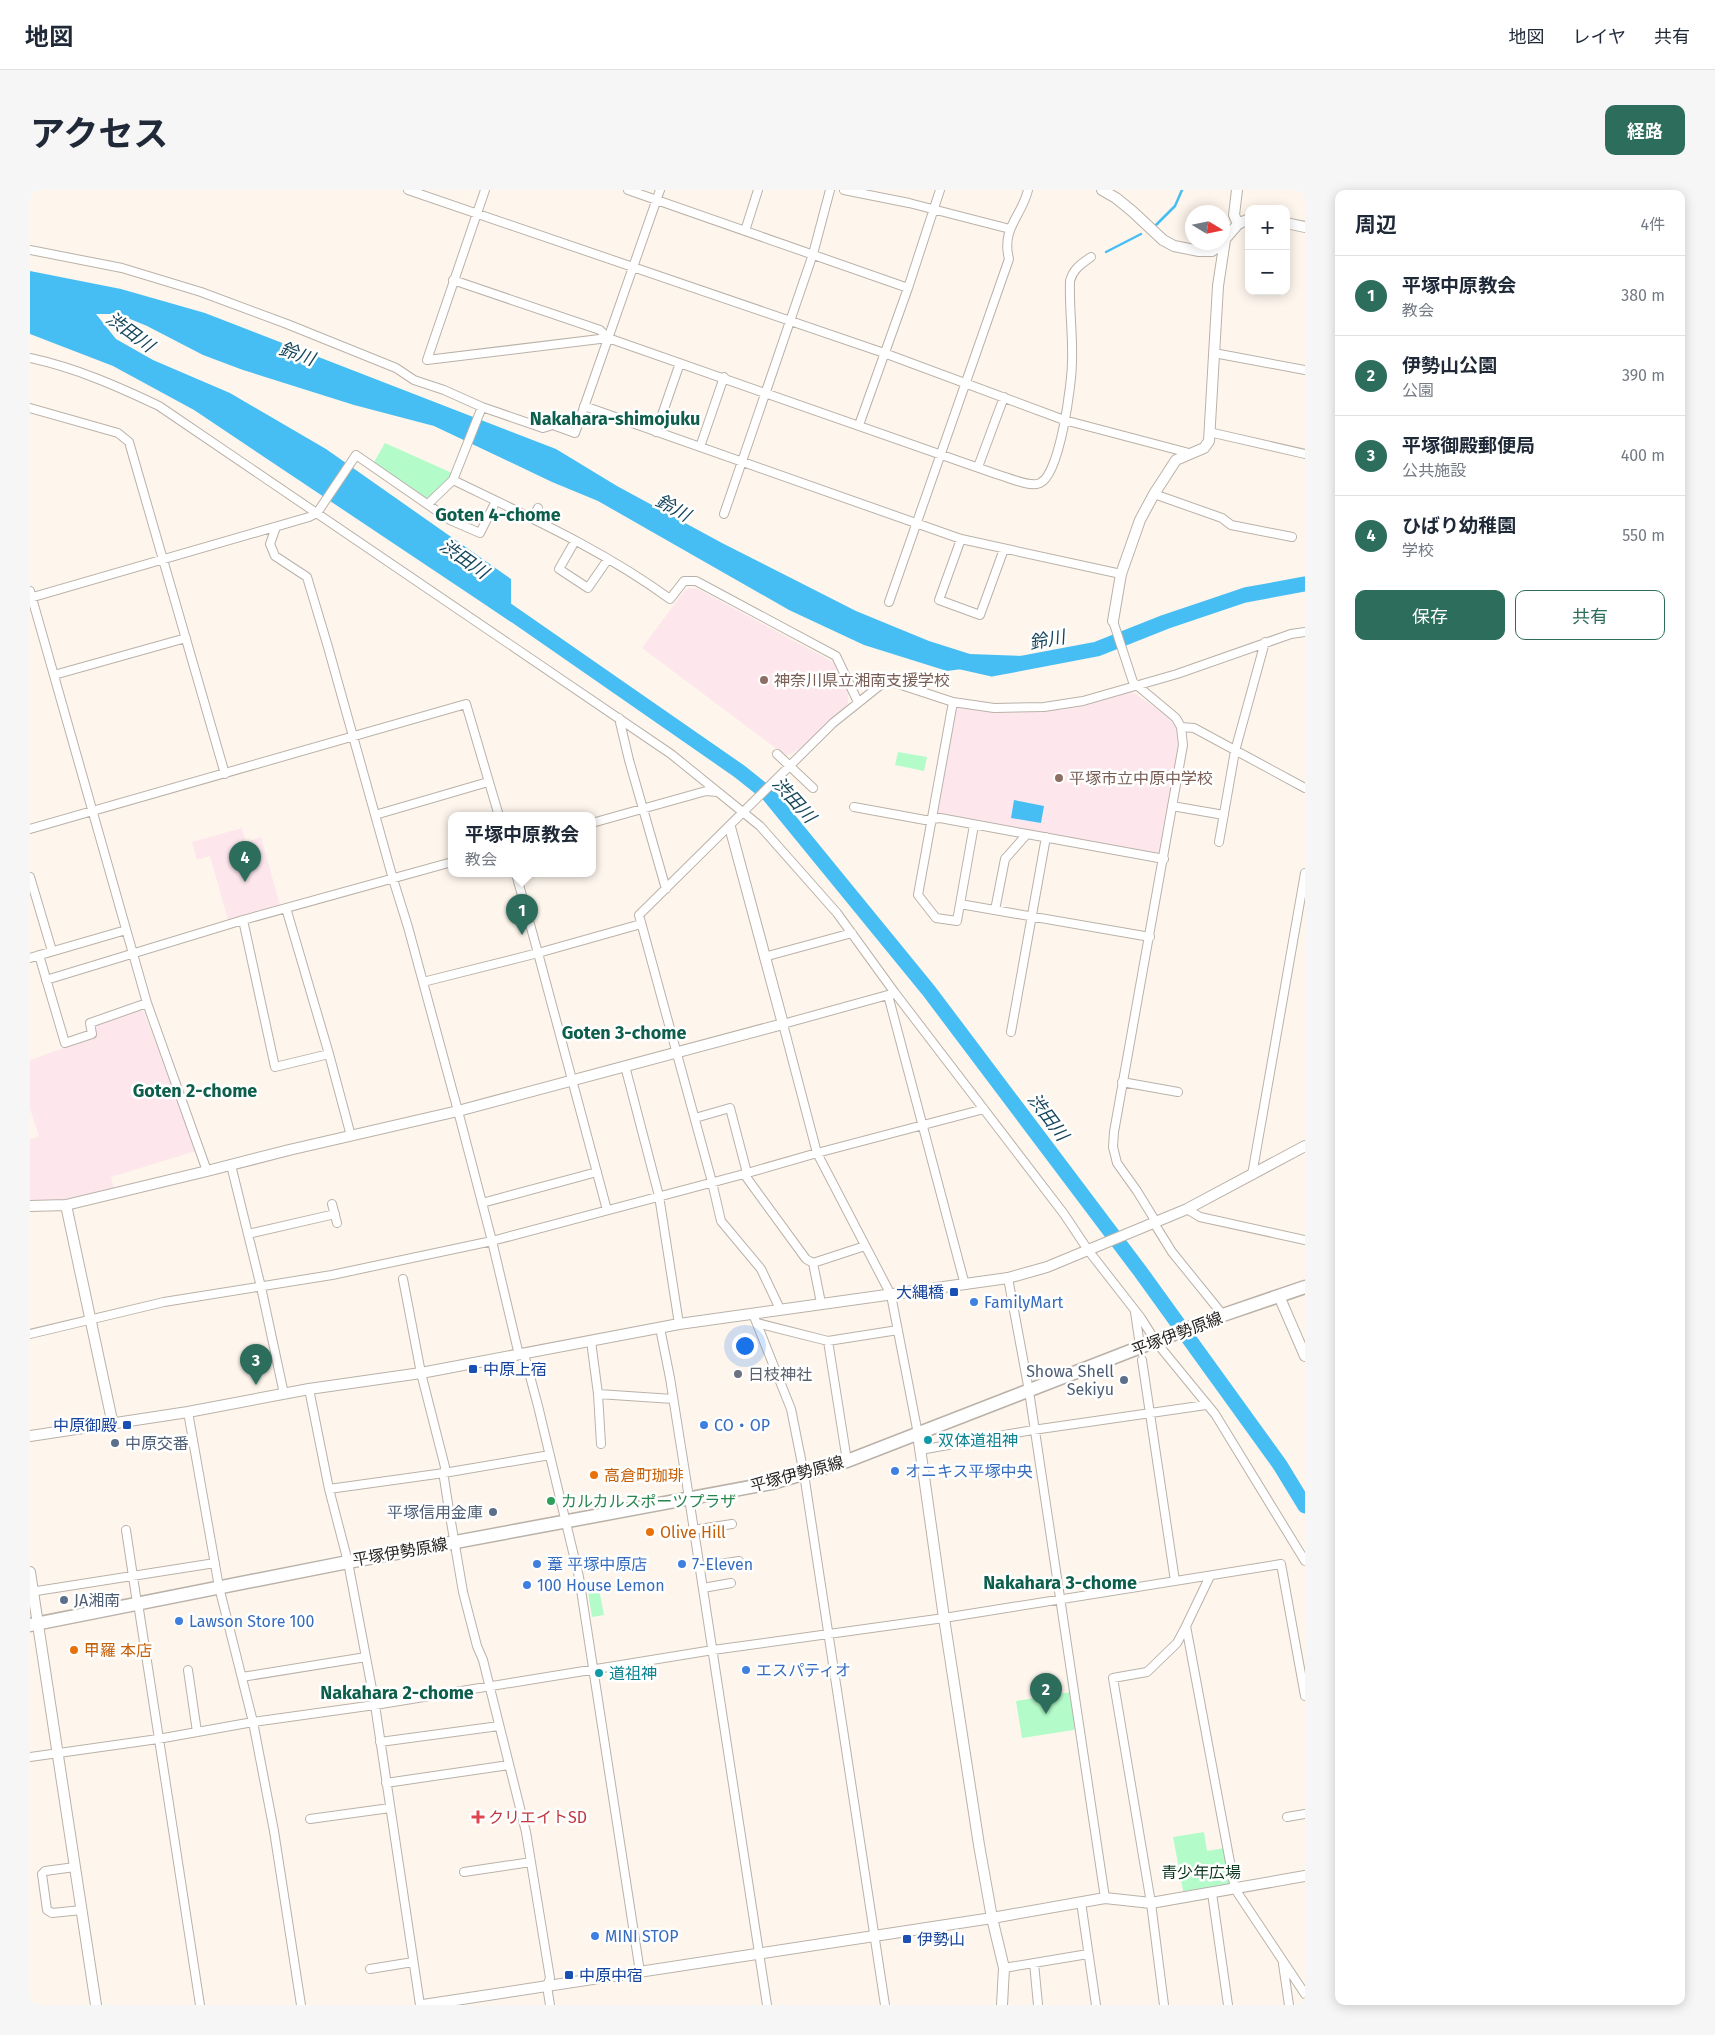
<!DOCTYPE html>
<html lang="ja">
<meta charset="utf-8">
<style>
:root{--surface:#fff;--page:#f6f6f7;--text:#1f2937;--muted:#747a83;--line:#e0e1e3;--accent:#2d6d5b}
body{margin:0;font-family:"Fira Sans","Noto Sans JP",sans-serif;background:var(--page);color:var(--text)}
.controls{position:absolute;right:15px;top:15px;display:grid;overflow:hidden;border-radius:10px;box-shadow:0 2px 12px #0003}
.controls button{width:45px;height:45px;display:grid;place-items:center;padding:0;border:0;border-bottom:1px solid var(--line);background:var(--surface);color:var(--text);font:25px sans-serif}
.compass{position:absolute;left:1155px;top:15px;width:45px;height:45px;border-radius:50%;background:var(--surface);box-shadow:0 2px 12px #0003;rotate:100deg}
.you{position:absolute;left:714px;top:1155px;width:18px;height:18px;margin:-12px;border:4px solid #fff;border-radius:50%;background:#1a73e8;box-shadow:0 0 0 8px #1a73e833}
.badge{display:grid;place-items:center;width:32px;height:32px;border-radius:50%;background:var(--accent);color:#fff;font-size:16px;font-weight:700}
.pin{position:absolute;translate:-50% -41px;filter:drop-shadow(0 1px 2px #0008)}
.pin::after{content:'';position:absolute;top:26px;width:18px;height:15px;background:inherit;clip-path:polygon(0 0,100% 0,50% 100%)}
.popup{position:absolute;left:418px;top:622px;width:148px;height:65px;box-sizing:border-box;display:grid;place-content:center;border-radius:10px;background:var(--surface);filter:drop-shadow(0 1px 4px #0005);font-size:16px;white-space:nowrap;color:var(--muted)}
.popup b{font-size:19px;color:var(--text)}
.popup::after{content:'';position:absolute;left:50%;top:100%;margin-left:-10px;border:10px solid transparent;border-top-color:var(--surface)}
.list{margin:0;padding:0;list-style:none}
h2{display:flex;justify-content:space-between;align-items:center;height:65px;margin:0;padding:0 20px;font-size:21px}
h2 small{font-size:16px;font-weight:400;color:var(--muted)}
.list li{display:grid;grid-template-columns:32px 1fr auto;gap:15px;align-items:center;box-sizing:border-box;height:80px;padding:0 20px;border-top:1px solid var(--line)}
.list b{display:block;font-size:19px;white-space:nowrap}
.list p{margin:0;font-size:16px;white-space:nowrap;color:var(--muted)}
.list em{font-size:16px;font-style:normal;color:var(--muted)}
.actions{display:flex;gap:10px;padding:15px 20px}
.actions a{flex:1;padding:11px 0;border:1px solid var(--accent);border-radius:10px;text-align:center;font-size:18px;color:var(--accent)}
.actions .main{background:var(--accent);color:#fff}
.map{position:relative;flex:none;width:1275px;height:1815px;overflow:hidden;border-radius:10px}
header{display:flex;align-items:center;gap:30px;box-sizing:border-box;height:70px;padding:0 25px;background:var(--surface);border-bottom:1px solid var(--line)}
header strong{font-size:24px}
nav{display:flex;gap:28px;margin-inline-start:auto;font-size:18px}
.intro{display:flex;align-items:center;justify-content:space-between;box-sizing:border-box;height:120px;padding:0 30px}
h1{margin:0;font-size:35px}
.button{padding:12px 22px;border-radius:10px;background:var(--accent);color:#fff;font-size:18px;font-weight:700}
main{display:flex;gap:30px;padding:0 30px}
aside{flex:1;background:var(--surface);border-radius:10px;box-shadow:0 2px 12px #0003}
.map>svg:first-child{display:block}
.education{fill:#fde7ed}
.green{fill:#b3fcc9}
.water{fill:#47bef3}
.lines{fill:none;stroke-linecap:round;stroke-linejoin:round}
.stream{stroke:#47bef3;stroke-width:2.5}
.river{stroke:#47bef3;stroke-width:15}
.minor-casing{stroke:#bab2a9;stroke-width:10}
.tertiary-casing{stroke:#bab2a9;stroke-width:12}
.primary-casing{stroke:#bab2a9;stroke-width:15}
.minor{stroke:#fff;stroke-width:8}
.tertiary{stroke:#fff;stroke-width:10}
.primary{stroke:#fff;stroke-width:12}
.education-dot{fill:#8d6e63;stroke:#fff;stroke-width:2}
.transit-dot{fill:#1a4fb4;stroke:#fff;stroke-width:2}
.shop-dot{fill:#3f7fe0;stroke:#fff;stroke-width:2}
.worship-dot{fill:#6b7280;stroke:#fff;stroke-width:2}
.service-dot{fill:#5c6f8a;stroke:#fff;stroke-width:2}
.culture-dot{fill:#0f9aa8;stroke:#fff;stroke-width:2}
.food-dot{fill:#e8710a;stroke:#fff;stroke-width:2}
.leisure-dot{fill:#2e9e5b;stroke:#fff;stroke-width:2}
.health-dot{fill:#e0444e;stroke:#fff;stroke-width:2}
.labels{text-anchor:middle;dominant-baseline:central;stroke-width:5;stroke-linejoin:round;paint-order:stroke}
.education-label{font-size:16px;fill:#785e54;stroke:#fff;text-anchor:start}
.transit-label{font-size:16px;fill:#164399;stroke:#fff;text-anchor:start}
.shop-label{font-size:16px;fill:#366cbe;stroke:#fff;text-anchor:start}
.street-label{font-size:16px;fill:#25221f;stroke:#fff}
.service-label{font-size:16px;fill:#4e5e75;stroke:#fff;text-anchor:end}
.worship-label{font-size:16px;fill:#5b616d;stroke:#fff;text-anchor:start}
.culture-label{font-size:16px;fill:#0d838f;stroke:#fff;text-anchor:start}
.food-label{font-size:16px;fill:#c56008;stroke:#fff;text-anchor:start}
.leisure-label{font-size:16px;fill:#27864d;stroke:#fff;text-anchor:start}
.health-label{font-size:16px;fill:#be3a42;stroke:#fff;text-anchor:start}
.park-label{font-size:16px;fill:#0e371f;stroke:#fff}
.water-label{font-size:18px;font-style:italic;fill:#15465c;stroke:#fff}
.neighbourhood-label{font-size:18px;font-weight:bold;fill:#0d5f4c;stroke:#fff}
</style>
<header>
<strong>地図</strong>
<nav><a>地図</a><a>レイヤ</a><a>共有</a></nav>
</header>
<div class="intro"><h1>アクセス</h1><a class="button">経路</a></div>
<main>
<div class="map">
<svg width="1275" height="1815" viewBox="0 0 1275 1815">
<rect width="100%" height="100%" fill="#fef6ed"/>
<path class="education" d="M659 398 668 399 805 473 818 503V513L815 518 770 559 756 566 612 458 654 401Z
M1101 501 1139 527 1147 539 1150 554 1130 661 1127 663 909 624 908 621 926 519 931 516 968 521Z
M212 638 216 652 231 647 250 715 198 730 180 666 167 670 162 652Z
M110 820 114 822 166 961 81 987 85 1001 25 1012H0V949L9 946 0 919V870L65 847 63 839 64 835Z"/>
<path class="green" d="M355 253 422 283 416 293 397 309 344 272Z
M868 562 897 567 894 581 865 575Z
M568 1394 574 1425 562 1427 557 1396Z
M1041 1502 1046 1537 1044 1540 992 1548 986 1511Z
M1174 1642 1177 1661 1194 1658 1200 1695 1154 1706 1143 1647Z"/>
<path class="water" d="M0 81 91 99 175 123 526 259 587 296 692 353 826 421 899 451 940 464 1023 467 917 481 834 455 759 420 568 311 522 292 404 236 324 215 213 180 173 165 117 136 88 124H66L86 149 123 170 200 203 296 259 481 389V432L164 220 83 176 0 144Z
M984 610 1014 616 1011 633 981 628Z"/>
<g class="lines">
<path class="stream" d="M1124 37 1145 16 1152 0
M1076 62 1111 44"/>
<path class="river" d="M464 411 709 581 738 604 899 801 1110 1081 1250 1275 1275 1316
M931 472 962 479 1067 459 1135 432 1215 405 1275 394"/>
<defs>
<path id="minor" d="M378 0 854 163 1034 230 1159 263
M455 0 397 170 578 148
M598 0 878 98
M814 0 879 13 980 39
M715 41 728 0
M0 60 92 78 171 102 257 134 366 178 384 190 414 200 452 217
M423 90 570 140 578 148 966 284C977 287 1001 298 1010 293 1030 285 1042 193 1042 171 1043 145 1039 118 1040 91 1043 79 1051 74 1061 67
M1184 163 1275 180
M0 168C46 178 87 196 129 216L641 564 730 636 807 723 865 803 1034 1024 1058 1060 1111 1128 1126 1152 1185 1224 1275 1371
M554 216 931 349 1091 384
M0 218 88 243 99 252 195 584
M829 235 878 98 910 0
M626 242 650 173
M1179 242 1275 264
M670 257 694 187
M948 277 974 207
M423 290C497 326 573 360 640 409L654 391H666L806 466 828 512
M1124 304 1192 328 1201 335 1262 347
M398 314 423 290 452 217 513 238 523 235 545 243 630 0
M694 324 783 64 800 0
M503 328 508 318
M246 337 240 354 245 366 277 387 298 457 363 689 378 737 428 921 462 1051 489 1165
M931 349 909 410 950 425 974 359
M545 351 529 379 558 398 578 369
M0 401 117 813 177 981
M0 408 279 327 287 323 326 265 420 330 450 343 466 311
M859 412 979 69C971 38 992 26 998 0
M1083 431 1103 492 1146 528 1151 537 1153 555 1084 942 1083 957 1087 973 1107 1001 1126 1032
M24 485 156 448
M923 512 888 705 906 728 927 731 944 635
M589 528 599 570 636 699
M1151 537 1164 538 1275 598
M747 564 783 598
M1142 616 1194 625
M824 617 895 630 910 628 997 644
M345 625 458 592
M562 633 676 601 687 602
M0 639 436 514 469 626
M1189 652 1205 561 1235 452
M486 684 508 763 611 734
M0 687 22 761
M930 714 1120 747
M256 718 299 864 321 946
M965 720 975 669 997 644 1134 669
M213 730 245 877 299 864
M9 765 35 853 62 844 60 833 117 813
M734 767 822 743
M0 768 96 740
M16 790 213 730 422 672
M393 792 508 763 577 1020
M865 803 753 834 787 963 861 1105 888 1244
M858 805 935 1095
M981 842 1016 647
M595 876 629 1006 649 1134
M1092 892 1148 902
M665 928 700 918 717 983
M201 975 231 1097 254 1204
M714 984 776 1069 783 1073 835 1056
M1222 985 1275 683
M452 1013 567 982
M302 1014 307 1033
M1157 1019 1170 1027 1275 1050
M1124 1033 1142 1062 1193 1125
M218 1044 305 1024
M783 1073 791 1113
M978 1088 999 1201 1075 1708
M373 1089 391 1183 415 1277 414 1288 419 1320 433 1402 447 1456 453 1470 496 1642 520 1788 517 1796 520 1815
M750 1119 731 1079 691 1031 682 992 609 725 803 533 853 493H865L923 512 964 518 1014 517 1053 511 1147 484 1261 444 1275 442
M1105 1122 1109 1149
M723 1124 761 1219 774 1284 855 1815
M727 1133 798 1151 868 1140
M630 1138 640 1188 657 1295 737 1815
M0 1144 134 1112 302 1085 462 1051 714 984 787 963 954 919
M561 1151 568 1204 571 1254
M798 1151 817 1271
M494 1164 508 1216 549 1387 610 1782
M1112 1170 1145 1391
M279 1199 299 1299 318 1372 345 1515 390 1815
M568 1204 643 1209
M158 1222 189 1397 223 1532 244 1641 271 1815
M890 1260 1003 1240 1176 1215
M299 1299 414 1283 520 1265
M96 1340 107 1413
M663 1340 702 1334
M670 1377 709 1371
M1180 1386 1156 1436 1205 1699 1275 1804
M673 1398 701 1393
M0 1402 185 1373
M108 1413 170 1815
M158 1480 167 1542
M212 1487 336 1467
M350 1552 469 1536
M0 1567 128 1549 223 1532 345 1515 683 1460 914 1428 1251 1374 1275 1506
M356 1593 479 1575
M1257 1627 1275 1624
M280 1629 360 1618
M45 1677 15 1681 12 1684 17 1720 22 1723 52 1720
M434 1682 501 1672
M1182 1703 1198 1815
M1051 1712 1066 1815
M1004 1773 1008 1815
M1253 1774 1259 1815
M974 1778 1058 1764
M340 1779 383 1772
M1134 1815 1121 1713 1083 1488 1117 1482 1147 1453 1156 1436"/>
<path id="tertiary" d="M1072 0 1086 8 1102 21 1133 50 1144 56 1169 61H1182L1189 56 1208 34 1219 29
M1207 0 1204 25 1208 34
M1256 33 1275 37
M1083 431 1091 384 1110 330 1124 304 1146 270 1174 258 1179 251 1188 96 1195 50
M36 1015 83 1235
M0 1016 36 1015 177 981 259 960 428 921 753 834 700 637
M1249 1106 1275 1166
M888 1244 914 1428 949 1655 962 1728 974 1778 972 1815
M0 1246 158 1222 279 1199 391 1183 649 1134 978 1088 1017 1077 1157 1019 1275 956
M0 1382 66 1815
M393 1815 962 1728 1075 1708 1121 1713 1275 1686"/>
<path id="primary" d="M0 1435 318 1372 742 1293 817 1271 1193 1125 1275 1097"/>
</defs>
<use href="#minor" class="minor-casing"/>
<use href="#tertiary" class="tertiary-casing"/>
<use href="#primary" class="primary-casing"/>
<use href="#minor" class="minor"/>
<use href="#tertiary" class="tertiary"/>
<use href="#primary" class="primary"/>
</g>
<g class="education-dot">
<circle cx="734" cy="490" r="5"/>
<circle cx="1029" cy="588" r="5"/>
</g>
<g class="transit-dot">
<rect x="919" y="1097" width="10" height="10" rx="2.5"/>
<rect x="438" y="1174" width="10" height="10" rx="2.5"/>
<rect x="92" y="1230" width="10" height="10" rx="2.5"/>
<rect x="872" y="1744" width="10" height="10" rx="2.5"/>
<rect x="534" y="1780" width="10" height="10" rx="2.5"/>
</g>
<g class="shop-dot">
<circle cx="944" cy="1112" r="5"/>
<circle cx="674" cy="1235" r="5"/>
<circle cx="865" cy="1281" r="5"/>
<circle cx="507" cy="1374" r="5"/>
<circle cx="652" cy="1374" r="5"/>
<circle cx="497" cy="1395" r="5"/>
<circle cx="149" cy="1431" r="5"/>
<circle cx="716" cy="1480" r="5"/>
<circle cx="565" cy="1746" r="5"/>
</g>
<circle class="worship-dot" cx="708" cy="1184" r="5"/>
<g class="service-dot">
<circle cx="1094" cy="1190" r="5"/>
<circle cx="85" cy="1253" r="5"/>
<circle cx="463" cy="1322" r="5"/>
<circle cx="34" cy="1410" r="5"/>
</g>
<g class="culture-dot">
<circle cx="898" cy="1250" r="5"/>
<circle cx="569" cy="1483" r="5"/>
</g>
<g class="food-dot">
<circle cx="564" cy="1285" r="5"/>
<circle cx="620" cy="1342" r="5"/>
<circle cx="44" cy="1460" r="5"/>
</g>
<circle class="leisure-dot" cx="521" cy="1311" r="5"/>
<path class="health-dot" d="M445.5 1619.5h5v5h5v5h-5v5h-5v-5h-5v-5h5z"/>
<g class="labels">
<g class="education-label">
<text x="744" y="490">神奈川県立湘南支援学校</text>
<text x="1039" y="588">平塚市立中原中学校</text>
</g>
<g class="transit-label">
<text x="914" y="1102" text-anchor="end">大縄橋</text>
<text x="453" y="1179">中原上宿</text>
<text x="87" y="1235" text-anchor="end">中原御殿</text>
<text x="887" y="1749">伊勢山</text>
<text x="549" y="1785">中原中宿</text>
</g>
<g class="shop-label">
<text x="954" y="1112">FamilyMart</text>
<text x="684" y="1235">CO・OP</text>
<text x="875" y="1281">オニキス平塚中央</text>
<text x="517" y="1374">葦 平塚中原店</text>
<text x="662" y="1374">7-Eleven</text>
<text x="507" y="1395">100 House Lemon</text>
<text x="159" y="1431">Lawson Store 100</text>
<text x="726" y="1480">エスパティオ</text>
<text x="575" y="1746">MINI STOP</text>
</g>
<g class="street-label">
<text transform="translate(1147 1144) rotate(-21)">平塚伊勢原線</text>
<text transform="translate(767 1284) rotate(-15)">平塚伊勢原線</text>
<text transform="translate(370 1362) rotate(-10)">平塚伊勢原線</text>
</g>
<g class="service-label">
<text x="1084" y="1181">Showa Shell<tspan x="1084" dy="18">Sekiyu</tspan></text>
<text x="95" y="1253" text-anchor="start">中原交番</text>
<text x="453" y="1322">平塚信用金庫</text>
<text x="44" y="1410" text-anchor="start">JA湘南</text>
</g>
<g class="worship-label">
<text x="718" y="1184">日枝神社</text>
</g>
<g class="culture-label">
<text x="908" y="1250">双体道祖神</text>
<text x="579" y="1483">道祖神</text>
</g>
<g class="food-label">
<text x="574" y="1285">高倉町珈琲</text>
<text x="630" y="1342">Olive Hill</text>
<text x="54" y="1460">甲羅 本店</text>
</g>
<g class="leisure-label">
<text x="531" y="1311">カルカルスポーツプラザ</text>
</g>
<g class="health-label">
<text x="458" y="1627">クリエイトSD</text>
</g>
<g class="park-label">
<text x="1171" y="1682">青少年広場</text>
</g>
<g class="water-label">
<text transform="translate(100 142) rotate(36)">渋田川</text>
<text transform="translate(267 164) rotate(19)">鈴川</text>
<text transform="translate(643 318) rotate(29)">鈴川</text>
<text transform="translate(434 369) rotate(35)">渋田川</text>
<text transform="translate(1017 450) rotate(-11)">鈴川</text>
<text transform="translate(764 610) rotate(48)">渋田川</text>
<text transform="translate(1018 927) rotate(53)">渋田川</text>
</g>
<g class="neighbourhood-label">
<text x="585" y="229">Nakahara-shimojuku</text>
<text x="468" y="325">Goten 4-chome</text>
<text x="594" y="843">Goten 3-chome</text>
<text x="165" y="901">Goten 2-chome</text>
<text x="1030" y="1393">Nakahara 3-chome</text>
<text x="367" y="1503">Nakahara 2-chome</text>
</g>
</g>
</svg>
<div class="controls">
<button>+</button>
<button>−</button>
</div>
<svg class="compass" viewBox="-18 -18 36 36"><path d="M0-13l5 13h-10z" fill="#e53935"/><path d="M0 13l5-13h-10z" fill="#747a83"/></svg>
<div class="you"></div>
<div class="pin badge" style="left:492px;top:745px">1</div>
<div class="popup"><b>平塚中原教会</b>教会</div>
<div class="pin badge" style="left:1016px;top:1524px">2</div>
<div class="pin badge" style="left:226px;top:1195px">3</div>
<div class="pin badge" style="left:215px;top:692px">4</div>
</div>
<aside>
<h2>周辺<small>4件</small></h2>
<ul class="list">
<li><span class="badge">1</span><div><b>平塚中原教会</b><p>教会</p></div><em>380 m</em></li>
<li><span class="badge">2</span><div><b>伊勢山公園</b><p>公園</p></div><em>390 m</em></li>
<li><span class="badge">3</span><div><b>平塚御殿郵便局</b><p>公共施設</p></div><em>400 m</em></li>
<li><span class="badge">4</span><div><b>ひばり幼稚園</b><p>学校</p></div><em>550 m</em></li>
</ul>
<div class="actions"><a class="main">保存</a><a>共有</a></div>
</aside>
</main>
